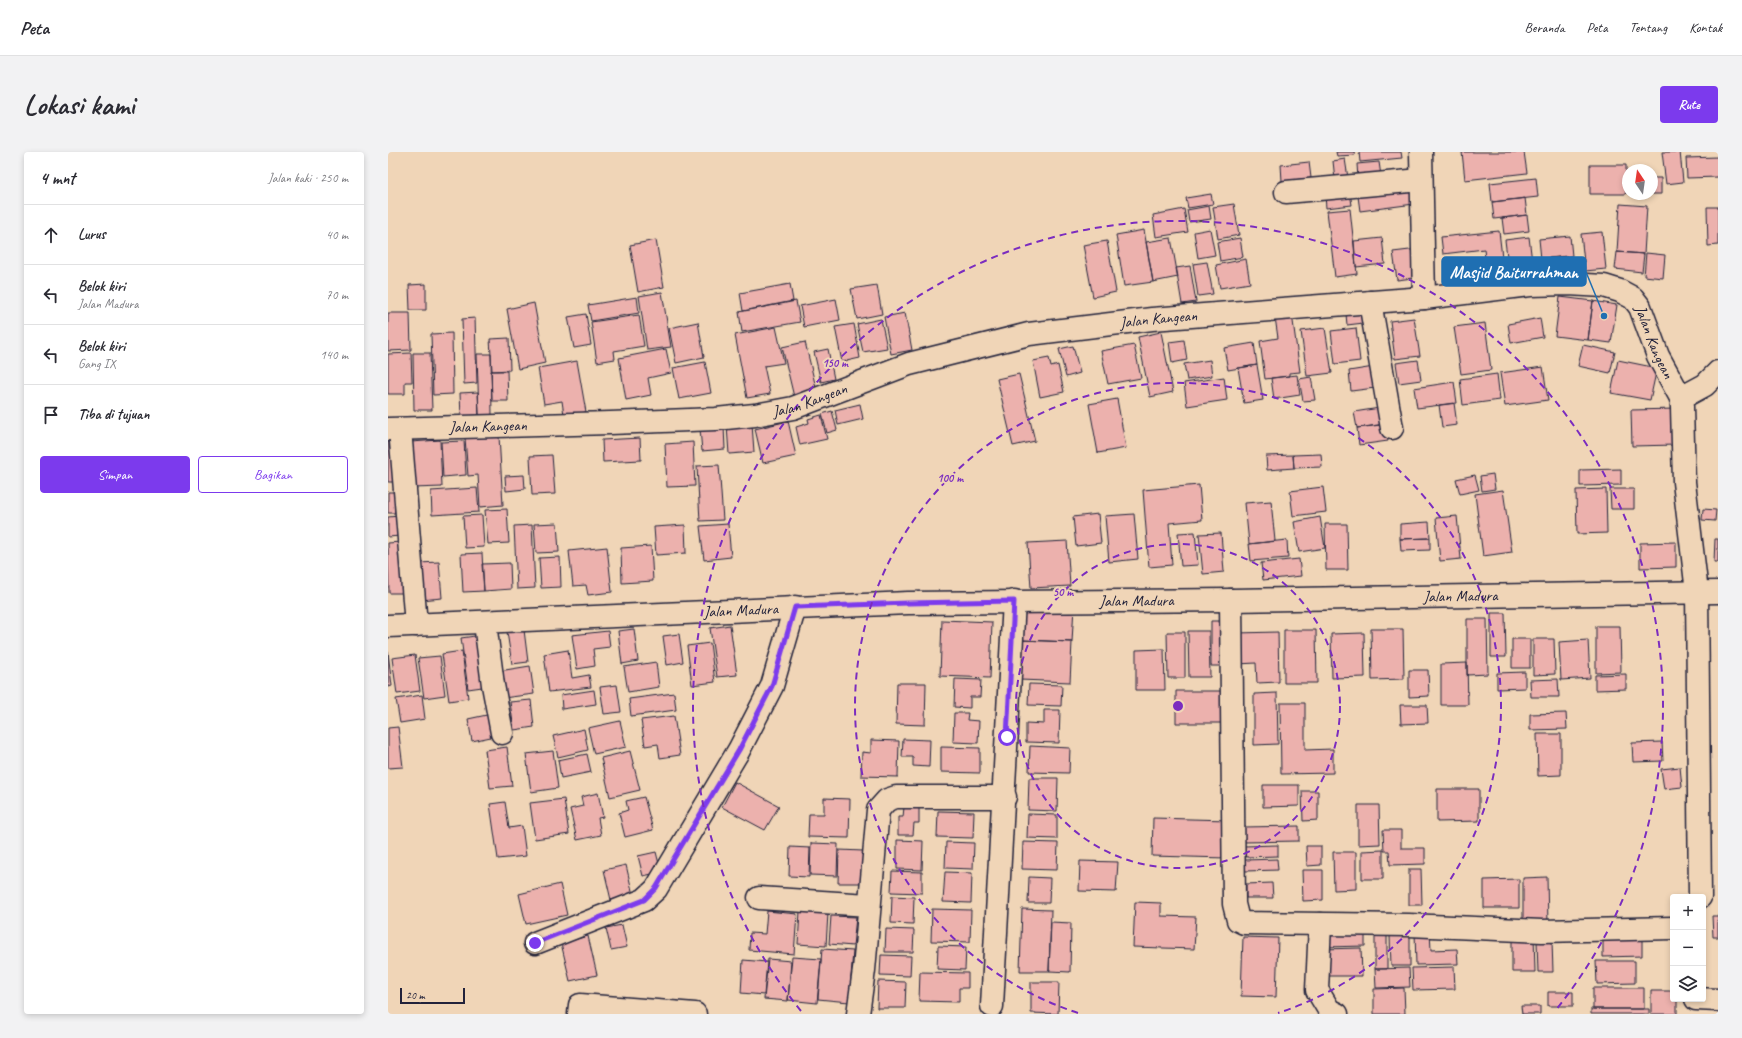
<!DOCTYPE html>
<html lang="id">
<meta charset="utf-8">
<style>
:root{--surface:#fff;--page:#f2f2f3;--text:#2b2b33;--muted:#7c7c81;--line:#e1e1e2;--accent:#7c3aed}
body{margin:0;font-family:Caveat,sans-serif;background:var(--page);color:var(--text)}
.controls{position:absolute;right:12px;bottom:12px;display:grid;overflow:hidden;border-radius:4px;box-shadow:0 2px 6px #0003}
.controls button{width:36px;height:36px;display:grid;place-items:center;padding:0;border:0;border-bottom:1px solid var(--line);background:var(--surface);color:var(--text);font:20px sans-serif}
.compass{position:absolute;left:1234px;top:12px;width:36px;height:36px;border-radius:50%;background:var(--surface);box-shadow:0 2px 6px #0003;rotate:347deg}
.scale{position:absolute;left:12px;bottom:10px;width:65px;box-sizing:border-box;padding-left:4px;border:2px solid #22223b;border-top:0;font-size:11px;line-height:14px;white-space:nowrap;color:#22223b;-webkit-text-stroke:3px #f0d5b7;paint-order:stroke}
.stop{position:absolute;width:12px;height:12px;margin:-9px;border:3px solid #7c3aed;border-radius:50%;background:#fff}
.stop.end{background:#7c3aed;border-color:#fff;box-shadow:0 1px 4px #0008}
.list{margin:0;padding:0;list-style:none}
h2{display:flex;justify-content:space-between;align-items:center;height:52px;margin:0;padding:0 16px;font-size:17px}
h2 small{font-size:13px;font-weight:400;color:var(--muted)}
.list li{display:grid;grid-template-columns:26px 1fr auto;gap:12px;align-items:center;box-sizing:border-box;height:60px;padding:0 16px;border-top:1px solid var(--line)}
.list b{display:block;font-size:15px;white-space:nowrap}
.list p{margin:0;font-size:13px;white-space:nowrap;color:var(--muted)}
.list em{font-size:13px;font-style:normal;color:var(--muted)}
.actions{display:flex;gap:8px;padding:12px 16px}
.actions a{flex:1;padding:9px 0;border:1px solid var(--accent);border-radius:4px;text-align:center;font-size:14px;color:var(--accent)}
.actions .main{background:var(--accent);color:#fff}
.icon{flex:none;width:22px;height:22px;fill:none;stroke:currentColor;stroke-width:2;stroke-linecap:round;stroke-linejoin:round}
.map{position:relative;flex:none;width:1330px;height:862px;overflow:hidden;border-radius:4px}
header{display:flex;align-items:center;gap:24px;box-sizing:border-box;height:56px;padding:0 20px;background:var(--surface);border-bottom:1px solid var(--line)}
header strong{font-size:19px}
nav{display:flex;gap:22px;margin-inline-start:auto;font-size:14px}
.intro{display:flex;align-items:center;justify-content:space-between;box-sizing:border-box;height:96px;padding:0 24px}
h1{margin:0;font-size:28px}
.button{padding:10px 18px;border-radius:4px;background:var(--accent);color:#fff;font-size:14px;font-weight:700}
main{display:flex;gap:24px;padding:0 24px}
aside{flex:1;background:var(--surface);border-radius:4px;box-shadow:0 2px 6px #0003}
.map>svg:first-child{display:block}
.building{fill:#ecb1ad;stroke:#22223b}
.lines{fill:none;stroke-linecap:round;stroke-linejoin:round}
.minor-casing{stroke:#22223b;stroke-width:25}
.minor{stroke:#f0d5b7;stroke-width:22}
.route{stroke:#7c3aed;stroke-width:5}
.ring{fill:none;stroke:#7b2cbf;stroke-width:2;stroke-dasharray:7 5}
.labels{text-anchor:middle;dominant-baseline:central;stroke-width:4;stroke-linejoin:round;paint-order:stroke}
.street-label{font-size:16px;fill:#22223b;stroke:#f0d5b7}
.centre{fill:#7b2cbf;stroke:#f0d5b7;stroke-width:2}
.ring-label{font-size:12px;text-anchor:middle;font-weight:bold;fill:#7b2cbf;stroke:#f0d5b7;stroke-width:4;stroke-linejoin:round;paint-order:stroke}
.leader{fill:none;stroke:#1f6fb2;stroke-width:1.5}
.callout-dot{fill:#1f6fb2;stroke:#f0d5b7;stroke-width:1.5}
.callout{fill:#1f6fb2;stroke:#1f6fb2;stroke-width:1.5}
.callout-label{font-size:17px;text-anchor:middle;font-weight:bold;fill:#fff}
</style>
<header>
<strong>Peta</strong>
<nav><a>Beranda</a><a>Peta</a><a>Tentang</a><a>Kontak</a></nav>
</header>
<div class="intro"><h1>Lokasi kami</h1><a class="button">Rute</a></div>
<main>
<aside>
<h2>4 mnt<small>Jalan kaki · 250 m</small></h2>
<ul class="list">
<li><svg class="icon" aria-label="ahead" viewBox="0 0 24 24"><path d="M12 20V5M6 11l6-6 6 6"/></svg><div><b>Lurus</b></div><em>40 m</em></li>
<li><svg class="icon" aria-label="left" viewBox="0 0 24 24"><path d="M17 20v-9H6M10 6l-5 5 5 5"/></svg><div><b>Belok kiri</b><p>Jalan Madura</p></div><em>70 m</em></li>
<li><svg class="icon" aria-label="left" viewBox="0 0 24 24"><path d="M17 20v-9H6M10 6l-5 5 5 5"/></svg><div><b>Belok kiri</b><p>Gang IX</p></div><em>140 m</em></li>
<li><svg class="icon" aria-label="arrive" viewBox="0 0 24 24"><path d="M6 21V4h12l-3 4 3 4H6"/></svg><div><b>Tiba di tujuan</b></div></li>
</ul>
<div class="actions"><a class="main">Simpan</a><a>Bagikan</a></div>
</aside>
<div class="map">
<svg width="1330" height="862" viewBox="0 0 1330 862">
<rect width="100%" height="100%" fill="#f0d5b7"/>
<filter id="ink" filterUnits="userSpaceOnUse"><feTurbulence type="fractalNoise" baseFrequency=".025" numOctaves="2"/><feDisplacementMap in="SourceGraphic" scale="8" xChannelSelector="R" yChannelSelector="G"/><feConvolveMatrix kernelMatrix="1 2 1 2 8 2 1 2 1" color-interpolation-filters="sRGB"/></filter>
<g filter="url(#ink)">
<path class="building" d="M948 0H967V3L949 4Z
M971 0H1013L1014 6 972 10Z
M1074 0H1136L1139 21 1077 28Z
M1274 0H1292L1295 30 1278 32Z
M1330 5V25L1299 26 1298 6Z
M957 7 960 26 947 28 945 9Z
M921 10 923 26 894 29 893 13Z
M991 10 993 24 970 27 969 12Z
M1202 13H1238V42H1202Z
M1148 26 1150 45 1104 50 1102 31Z
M1264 26H1273V42H1264Z
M1023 32 1026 52 972 59 969 37Z
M962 41 964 53 938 56 937 43Z
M823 42 825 52 800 56 798 46Z
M1137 46 1139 63 1106 67 1104 50Z
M846 52 851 83 830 87 825 55Z
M1232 52 1259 54 1256 102 1229 100Z
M821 54 823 67 801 70 799 58Z
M1319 55H1330V93L1320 94Z
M796 57 800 80 768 85 765 63Z
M962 57 969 122 947 125 939 59Z
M1139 63 1141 79 1116 82 1114 66Z
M822 77 827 103 810 106 806 80Z
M756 78 765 130 736 134 728 83Z
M1111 79 1116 123 1099 125 1096 97 1055 102 1053 85Z
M1214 80 1218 117 1197 119 1193 82Z
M1182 84 1184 104 1153 107 1151 87Z
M1141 85 1145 118 1121 121 1117 88Z
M783 86 790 125 765 130 758 90Z
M852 86 855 105 832 109 829 90Z
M994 86 997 112 968 115 966 89Z
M268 88 276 135 250 140 242 93Z
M719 89 728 140 705 145 695 93Z
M1030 97 1033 125 1009 128 1005 100Z
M1229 100 1256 102 1254 120 1227 117Z
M1258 101 1277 103 1275 126 1256 124Z
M1179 104 1181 124 1155 126 1153 107Z
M858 107 862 131 832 136 828 113Z
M819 110 825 142 810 144 805 112Z
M802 114 808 150 794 152 788 116Z
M38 132V158H22L21 133Z
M402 132 405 149 355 159 352 141Z
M489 133 494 162 469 167 463 137Z
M274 140 283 195 259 198 251 144Z
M249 145 251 161 203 169 200 153Z
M1172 145 1205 149 1200 188 1167 184Z
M448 147 452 168 416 175 412 154Z
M408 149 412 170 354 180 351 160Z
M1205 149 1229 153 1223 191 1200 188Z
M146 151 157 211 130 217 119 157Z
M982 158 984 170 959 173 958 162Z
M0 161H22L23 198 0 199Z
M517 161 524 198 503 202 496 165Z
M198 162 203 193 186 196 180 165Z
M904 162 912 220 901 221V224L877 227 872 189 890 186 887 165Z
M251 163 256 194 226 199 227 207 209 210 203 170Z
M87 166 89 231 76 232 74 167Z
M1026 166 1032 204 1007 207 1002 169Z
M1152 166 1155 185 1123 191 1120 172Z
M493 167 499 196 475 200 469 172Z
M310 170 316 205 288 211 281 176Z
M1097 171 1103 218 1073 222 1066 175Z
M466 172 472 206 454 210 447 175Z
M388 175 396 211 376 214 382 242 359 246 347 183Z
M937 176 944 221 919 224 913 179Z
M968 176 972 209 947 212 943 179Z
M773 180 785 240 762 245 750 185Z
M64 181 65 242 45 243 43 182Z
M121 186 122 218 104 219 102 187Z
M796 188 799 208 784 211 781 190Z
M417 190 429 240 406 245 394 195Z
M866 191 869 213 840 218 836 196Z
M746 193 753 226 720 232 713 199Z
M1195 193 1227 200 1222 221 1190 214Z
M685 194 692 221 678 225 671 197Z
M278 197 283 221 260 226 263 243 238 248 231 206Z
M440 197 446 227 433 230 426 200Z
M23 201 24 230H17V242H0V202Z
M25 201H42L44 258H26Z
M89 202H103L104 263H91Z
M661 206 663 215 670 213 676 240 652 245 645 209Z
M822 208 824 224 799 228 796 212Z
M1030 208 1033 228 1011 231 1008 211Z
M1230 208 1269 216 1262 248 1223 241Z
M189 209 198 260 176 263 174 249 156 252 150 216Z
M317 210 323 241 291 247 285 216Z
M869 213 875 248 856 251 850 216Z
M992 214 995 235 963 239 961 219Z
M1155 215 1160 248 1117 254 1112 221Z
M103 219H119L120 249H104Z
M631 222 647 289 625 294 609 227Z
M1109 222 1112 248 1075 253 1072 227Z
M909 223 912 243 886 247 883 226Z
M836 225 839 248 799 254 796 231Z
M923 225 927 248 915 249 911 227Z
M1066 230 1069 251 1029 256 1026 236Z
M90 240 91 265 73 266 72 241Z
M729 247 738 296 710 301 701 252Z
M1066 251 1069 273 1054 275 1051 253Z
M472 252 475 267 450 273 447 258Z
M998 255 1000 272 969 276 966 260Z
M1287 257 1288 293 1244 294 1243 258Z
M444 259 449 278 439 281 434 262Z
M433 263 439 287 412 293 408 275 421 271 420 267Z
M400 269 408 304 375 311 367 277Z
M364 272 366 300 341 302 339 274Z
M997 272 1000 289 971 293 969 276Z
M336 275 337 297 314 299 312 277Z
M111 284 115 353 92 355 90 323 80 324 77 286Z
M5 286 8 330H0V287Z
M252 286 253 308 215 310 214 288Z
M52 288 54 335 25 336 23 290Z
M76 289 78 323 55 325 53 290Z
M305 290 307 334 279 335 277 292Z
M933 302 934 315 906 316 905 303Z
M164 303 167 342 144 343 142 304Z
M905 303 906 316 879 318 878 304Z
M331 313 335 368 312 369 309 314Z
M1233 317V333L1192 334V318Z
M1105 322 1107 337 1094 339 1092 324Z
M136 323 137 337 118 339 117 324Z
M1087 323 1091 338 1072 342 1068 327Z
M811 333 814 368 781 371 784 413 761 415 755 338Z
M935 335 938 360 905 364 902 339Z
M89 336 91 360 44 363 43 339Z
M1218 337 1219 381 1189 382 1188 338Z
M1222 337H1246V357H1223Z
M1115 338 1124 400 1095 404 1087 342Z
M0 340H6L7 361H0Z
M883 349 887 389 861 392 857 351Z
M119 357 121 391 100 392 97 358Z
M1315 357 1328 358 1327 369 1314 368Z
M710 362 713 391 688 394 685 365Z
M746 362 750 407 721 410 717 364Z
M94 363 96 395 77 396 75 364Z
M11 364 12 384 0 385V365Z
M1069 364 1073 407 1052 409 1048 366Z
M932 365 937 396 911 400 906 370Z
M1041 370 1042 386 1012 387V372Z
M169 371 171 400 148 401 146 372Z
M340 372 343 405 316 408 312 374Z
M937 372H959L960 418H938Z
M144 373 147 436 129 437 126 374Z
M297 373 298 401 268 403 266 375Z
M807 380 810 413 793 414 790 381Z
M833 381 836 420 815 422 811 382Z
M1042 386V398L1013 399 1012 387Z
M1327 387H1330V410H1326Z
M899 388 900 406 863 409 861 392Z
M679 389 682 434 643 436 640 391Z
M13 390 17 441H1L0 391Z
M1288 390V415L1252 416V391Z
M263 394 265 429 234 431 233 396Z
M219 395 224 440 200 443 198 433 185 434 181 399Z
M94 401 96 439 75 440 73 402Z
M172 405 173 435 153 436 151 406Z
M911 407 913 424 875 428 873 411Z
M51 410 54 446 33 448 31 411Z
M122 411 123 437 96 439 94 412Z
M634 452 686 454 684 490 633 488Z
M1103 461H1117L1118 505H1103Z
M1079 467H1099L1100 522 1079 523Z
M554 468 604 470 602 526 552 524Z
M823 469H838V514H823Z
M342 473 349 523 329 525 322 476Z
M1208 474H1232L1233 520 1208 521Z
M246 477 250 509 234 512 230 479Z
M983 477H1015L1016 527 984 528Z
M136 478 140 510 124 512 119 480Z
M896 478H928L929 531H896Z
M220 479 222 495 205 497 207 514 189 517 184 483Z
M800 479H821L822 525H801Z
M779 480H797V526H780Z
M890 480 891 530 869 531 868 511 850 512 849 481Z
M976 481 977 525 944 526 943 482Z
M291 482 295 510 279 513 275 484Z
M94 483 101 534 80 537 73 486Z
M1124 487H1142V516H1124Z
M1145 487H1166L1167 522 1145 523Z
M633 488 684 490 682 530 632 528Z
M1200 488 1202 526 1173 528 1171 490Z
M322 491 327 530 304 533 299 494Z
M776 497 777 538H748V498Z
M180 498 184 526 201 523 203 535 161 540 156 502Z
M74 499 80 546 61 549 54 502Z
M0 500 4 534 0 535Z
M27 503 32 539 9 542 4 506Z
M52 504 57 543 36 546 30 506Z
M268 510 271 535 240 540 236 515Z
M1079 511 1080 553H1053V512Z
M142 514 146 542 115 546 111 519Z
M1021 518H1040L1041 544 1021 545Z
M1137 520V536L1109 537V521Z
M1238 522V537L1207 538V523Z
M567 527 593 528 592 545H582V556L566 555Z
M1170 527 1171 545H1143L1142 528Z
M509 531H538L537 573 508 572Z
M641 532 674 533 673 554 640 553Z
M229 533 233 560 216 562 212 535Z
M206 538 208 552 174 557 173 543Z
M788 539H834L835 571H788Z
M286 541 288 558 243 564 241 547Z
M889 541 890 592 866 593V542Z
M34 543 37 567 12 571 8 547Z
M143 548 146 575 126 578 122 550Z
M892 551H917V598L945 597V621L893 622Z
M1012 553H1039L1040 571 1013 572Z
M656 558H672L671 591 638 590V571L656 572Z
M108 561 112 583 84 589 80 567Z
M566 561H580L579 568 591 569 590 591 565 590Z
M1178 561 1179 577 1142 578V562Z
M286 564 292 603 272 606 270 592 257 594 253 568Z
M232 569 238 595 206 602 200 576Z
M10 575 15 615 0 616V576Z
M196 577 200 598 170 605 165 584Z
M1149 582H1173V623L1150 624Z
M515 587 542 588 541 615 525 614V605H514Z
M483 588 511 589 510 625 473 624 474 600 483 601Z
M1274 590 1275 609 1245 610 1244 591Z
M642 594 682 596 681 621 641 620Z
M119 595 124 634 102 636 97 598Z
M553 595 592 596V621L553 620Z
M165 599 170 636 143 640 138 602Z
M242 599 252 638 222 645 213 606Z
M199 602 203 620 173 626 170 608Z
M1292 615 1294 635 1276 637 1273 617Z
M641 626H670L669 659 640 658Z
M347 630 391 654 377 678 334 655Z
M875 633H911V654L875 655Z
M1049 637H1091V669L1049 670Z
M914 639H930V668L915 669Z
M210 641 215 665 210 666 213 683 189 688 182 657 195 654 193 645Z
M256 645 265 678 237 685 231 661 240 658 238 649Z
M436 646 462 647 461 686 420 685 421 662H436Z
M176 647 181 682 147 687 142 651Z
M117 650 121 676 134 674 138 704 110 707 102 652Z
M970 653H991L992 692 970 693Z
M516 655 531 656V671H526L525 683H510V665H515Z
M550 659 586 660 585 686 549 685Z
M640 662 669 663V687L639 686Z
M765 666 840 668 838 706 764 704Z
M911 674V689L856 690V675Z
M995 678H1013V696H1037V712L1002 713 1001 699H996Z
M509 688 535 689 534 718 509 717Z
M558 690 586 691 585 717 557 716Z
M635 690 670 691 669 718 634 717Z
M423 691 450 692 449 724 422 723Z
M890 693V704L856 705V694Z
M918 694H933V713L919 714Z
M402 695 422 696 421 725 401 724Z
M451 698 475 699 474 731H450Z
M995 698V727H974V699Z
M268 700 273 720 255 724 250 704Z
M945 700H968V737L946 738Z
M889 707 890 718 857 719V708Z
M692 709 730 710 728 740 691 739Z
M238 713 245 743 223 748 216 718Z
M1021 717H1033L1034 753H1021Z
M914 718H935V748L915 749Z
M504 719 534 720V741L503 740Z
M557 720 584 721 583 751 555 750Z
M641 725 662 726 661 751H640Z
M1159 725 1160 773 1135 774V726Z
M1131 727V756H1096V728Z
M884 731 885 746H858V732Z
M172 732 179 763 138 772 131 742Z
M504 744 526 745 525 772 503 771Z
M747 750 773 751V764L808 765 806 797 745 795Z
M544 757 583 758 582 790 543 789Z
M634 757 663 758 661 819H632Z
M379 759 409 762 406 802 361 798 362 781 377 782Z
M412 759 440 761 438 794 410 792Z
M443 764 468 765 465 794 441 792Z
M1324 764H1330V785H1325Z
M663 770 683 771 682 820 661 819Z
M234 773 239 795 223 798 218 776Z
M498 777 526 778 525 800H497Z
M977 777V794L935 795V778Z
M1027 780H1042L1043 798 1069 797 1070 812 1028 813Z
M987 781H999V817H987Z
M1022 783V814H1003L1002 784Z
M200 784 209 823 182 829 173 791Z
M1146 784 1147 820H1124V785Z
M855 785 890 786 888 845 853 844Z
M1215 787H1254V804L1215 805Z
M1149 789H1164L1165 820H1150Z
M550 794 578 795 577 818 549 817Z
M973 796 974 824H935L934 797Z
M434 797 465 799 461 850 430 847Z
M493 803 523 804 522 824 492 823Z
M404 805 433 807 429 851 400 848Z
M380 807 403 809 400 849 376 847Z
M355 808 379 810 376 843 353 841Z
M1208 809H1247V831L1209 832Z
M1066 815 1067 837 1025 838 1024 816Z
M1021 816 1022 835 988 836 987 817Z
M532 820 580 821V836H571V850L531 849Z
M490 829 518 830 517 856H489Z
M643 830H671L670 862 643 861Z
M1016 836 1017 862H986V837Z
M1205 836H1256V857H1205Z
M1263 839H1285V847H1289V862H1263Z
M1160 840H1185V854H1160Z
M1133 854H1152V862H1134Z
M1203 857H1261V862H1203Z"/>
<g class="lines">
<defs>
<g id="minor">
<path d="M1033 0 1036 146"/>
<path d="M898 40 1033 28"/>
<path d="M982 150 1004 276"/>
<path d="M1293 246 1317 233 1330 220"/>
<path id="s1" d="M0 277 222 271 328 267 367 263 405 256 521 212 641 182 764 167 1036 146 1142 133 1180 132 1216 134 1232 139 1245 146 1252 155 1270 204 1293 246 1294 255 1296 330 1309 440 1312 745"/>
<path d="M12 277 28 473"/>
<path d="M843 448 846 752 850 768 856 771 1021 773 1154 779 1285 776"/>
<path d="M97 471 105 533 114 581"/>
<path id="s2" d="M0 474 520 451 843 448 1330 440"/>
<path d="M371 746 481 753"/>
<path d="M932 772 929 838 941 858 949 862"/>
<path d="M147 791 256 748 268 737 351 598 384 534 407 455"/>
<path d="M1308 847 1330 848"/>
<path d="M604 854 626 449"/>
<path d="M191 862 192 853 307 862"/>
<path d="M470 862 476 818 490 658 499 648 508 645H617"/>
</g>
</defs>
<use href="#minor" class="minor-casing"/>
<use href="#minor" class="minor"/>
</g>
</g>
<g class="lines" filter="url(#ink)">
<path class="route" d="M147 791 256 748 268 736 351 598 384 534 407 455 520 451 626 449 619 585"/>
</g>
<g class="ring">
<circle cx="790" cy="554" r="162"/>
<path d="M690 861A323 323 0 1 1 890 861"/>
<path d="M413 859A485 485 0 1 1 1167 859"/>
</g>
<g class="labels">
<g class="street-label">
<text stroke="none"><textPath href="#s1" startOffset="784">Jalan Kangean</textPath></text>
<text stroke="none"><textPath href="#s1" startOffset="1312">Jalan Kangean</textPath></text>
<text stroke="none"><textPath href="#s1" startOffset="424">Jalan Kangean</textPath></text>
<text stroke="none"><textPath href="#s1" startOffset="100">Jalan Kangean</textPath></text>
<text stroke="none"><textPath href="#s2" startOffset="1073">Jalan Madura</textPath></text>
<text stroke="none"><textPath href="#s2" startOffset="749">Jalan Madura</textPath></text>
<text stroke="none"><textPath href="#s2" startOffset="353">Jalan Madura</textPath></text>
</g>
</g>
<circle cx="790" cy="554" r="6" class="centre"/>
<g class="ring-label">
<text x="447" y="215">150 m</text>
<text x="562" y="330">100 m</text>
<text x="675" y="444">50 m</text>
</g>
<path class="leader" d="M1216 164L1198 120"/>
<circle class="callout-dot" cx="1216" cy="164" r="4"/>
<rect class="callout" x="1054" y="105" width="144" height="29" rx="4"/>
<g class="callout-label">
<text x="1126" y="126">Masjid Baiturrahman</text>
</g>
</svg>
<div class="controls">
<button>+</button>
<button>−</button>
<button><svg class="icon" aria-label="layers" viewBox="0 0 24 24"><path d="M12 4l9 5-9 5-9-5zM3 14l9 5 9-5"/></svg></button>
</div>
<svg class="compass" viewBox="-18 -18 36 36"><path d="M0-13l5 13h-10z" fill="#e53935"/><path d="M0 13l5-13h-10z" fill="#7c7c81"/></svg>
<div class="scale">20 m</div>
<div class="stop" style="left:619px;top:585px"></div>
<div class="stop end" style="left:147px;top:791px"></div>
</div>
</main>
